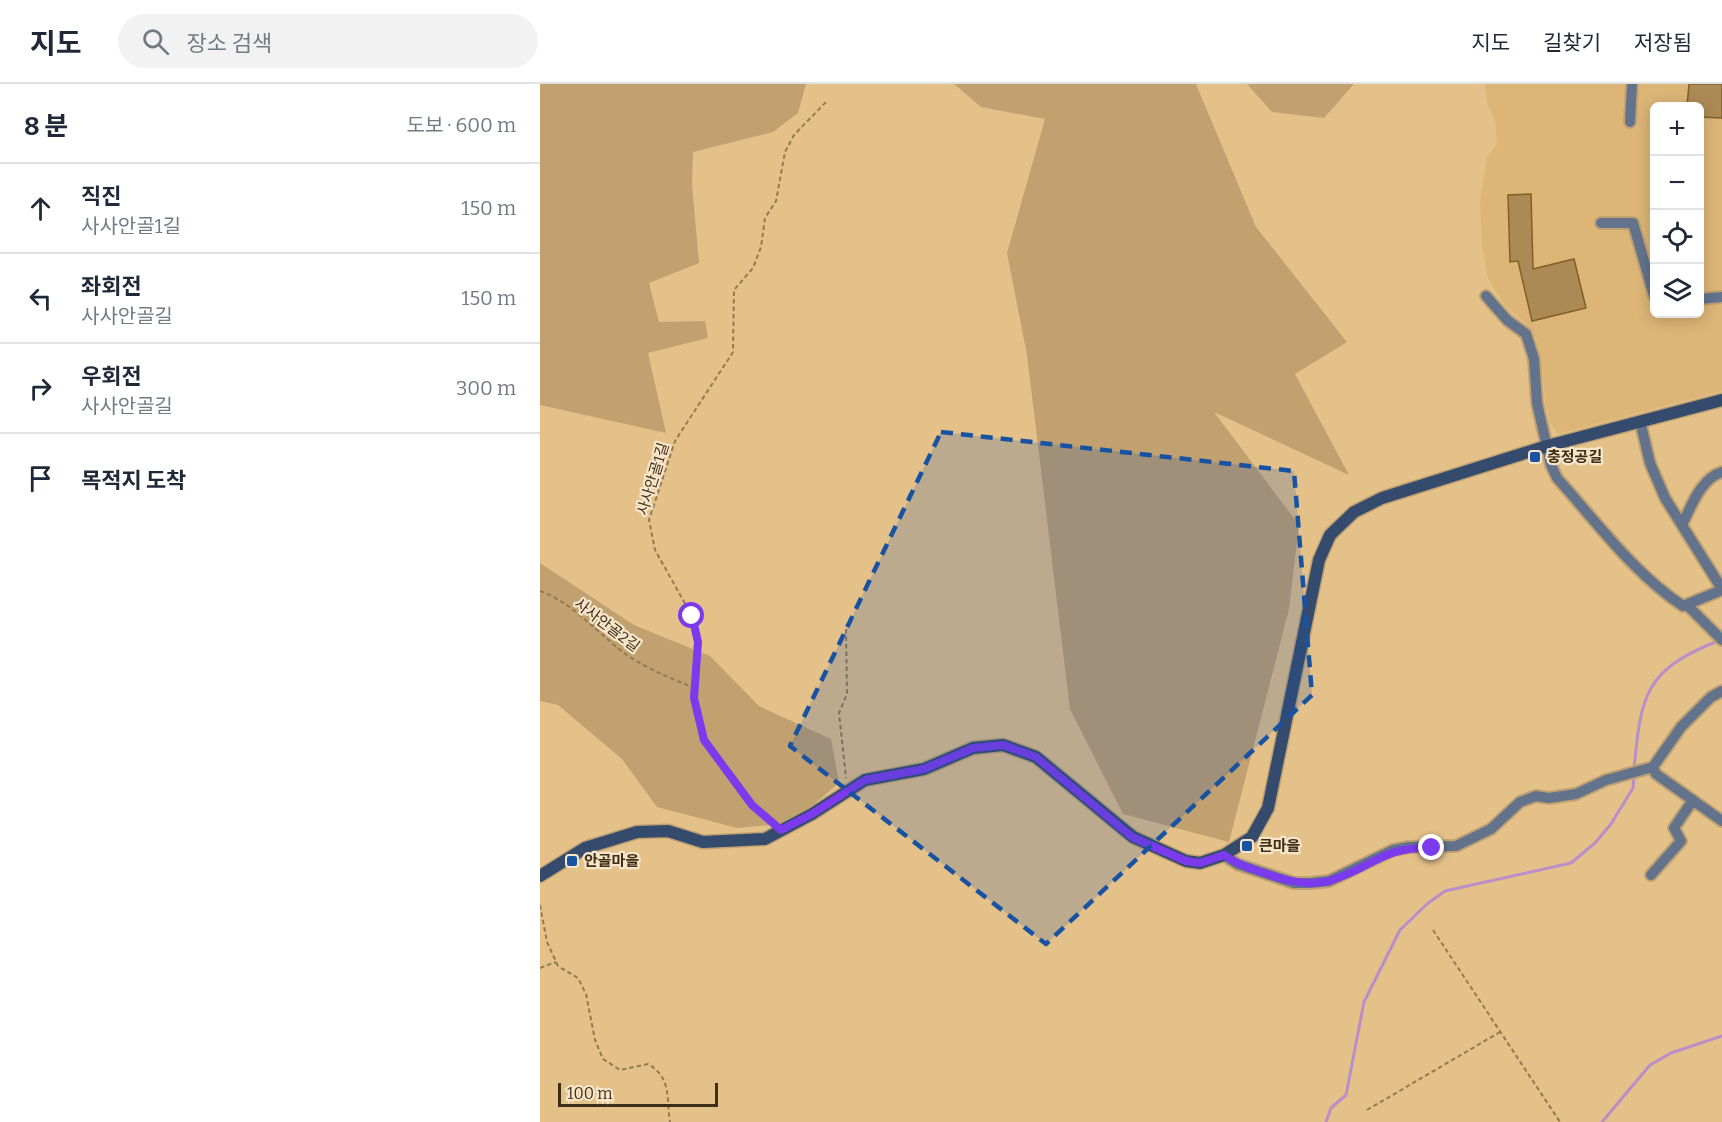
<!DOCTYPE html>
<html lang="ko">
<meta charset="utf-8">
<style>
:root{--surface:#fff;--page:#f2f2f3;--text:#1f2937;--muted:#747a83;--line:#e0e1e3}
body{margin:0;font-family:Bitter,"Noto Sans KR",serif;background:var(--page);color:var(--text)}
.controls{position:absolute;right:18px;top:18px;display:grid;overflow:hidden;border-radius:9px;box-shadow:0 3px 15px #0003}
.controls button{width:54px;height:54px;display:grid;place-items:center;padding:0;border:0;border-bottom:2px solid var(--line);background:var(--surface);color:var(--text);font:30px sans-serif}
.scale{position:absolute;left:18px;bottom:15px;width:160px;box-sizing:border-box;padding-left:6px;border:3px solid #3c2e17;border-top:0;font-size:16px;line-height:21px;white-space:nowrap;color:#3c2e17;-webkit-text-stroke:4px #f8e5ca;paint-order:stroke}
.stop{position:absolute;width:18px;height:18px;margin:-14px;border:4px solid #7c3aed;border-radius:50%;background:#fff}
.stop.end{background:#7c3aed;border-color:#fff;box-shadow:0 2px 6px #0008}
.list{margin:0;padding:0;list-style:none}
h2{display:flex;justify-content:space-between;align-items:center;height:78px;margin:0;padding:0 24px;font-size:26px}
h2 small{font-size:20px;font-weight:400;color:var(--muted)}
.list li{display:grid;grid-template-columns:39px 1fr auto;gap:18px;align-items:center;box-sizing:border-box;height:90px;padding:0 24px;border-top:2px solid var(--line)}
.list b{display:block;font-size:22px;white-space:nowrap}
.list p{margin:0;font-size:20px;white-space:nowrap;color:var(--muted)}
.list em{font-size:20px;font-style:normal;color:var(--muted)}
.icon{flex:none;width:33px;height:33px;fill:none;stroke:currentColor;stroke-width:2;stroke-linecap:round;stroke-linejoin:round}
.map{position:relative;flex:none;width:1182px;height:1038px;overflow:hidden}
header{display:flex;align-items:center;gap:36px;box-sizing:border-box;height:84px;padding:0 30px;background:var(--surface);border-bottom:2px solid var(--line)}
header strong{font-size:28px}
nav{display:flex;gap:33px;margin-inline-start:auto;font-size:21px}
.search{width:420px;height:54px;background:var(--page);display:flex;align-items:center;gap:15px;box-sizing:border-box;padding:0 21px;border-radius:33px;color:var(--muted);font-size:22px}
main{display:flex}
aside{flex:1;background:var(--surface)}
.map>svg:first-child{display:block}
.built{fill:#ddb577;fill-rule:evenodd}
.green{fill:#c2a170}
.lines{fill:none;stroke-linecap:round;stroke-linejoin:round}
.stream{stroke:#ba8ec8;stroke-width:3}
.building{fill:#ac8a55;stroke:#805f29;stroke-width:1.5}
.street-casing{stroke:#c0a171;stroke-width:14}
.secondary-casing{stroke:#c0a171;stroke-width:15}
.path{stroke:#947a53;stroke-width:2;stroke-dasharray:4.5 3;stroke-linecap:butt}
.street{stroke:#63738c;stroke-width:10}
.secondary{stroke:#344b6e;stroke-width:12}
.route{stroke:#7c3aed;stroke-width:8}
.marked{fill:#1752a3;fill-opacity:0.2;stroke:#1752a3;stroke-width:4.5;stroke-dasharray:12 8;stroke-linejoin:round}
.poi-dot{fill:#1752a3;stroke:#f8e5ca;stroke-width:2}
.labels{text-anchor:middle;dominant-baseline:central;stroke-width:4.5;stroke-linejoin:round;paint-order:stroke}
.poi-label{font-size:15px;font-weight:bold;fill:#3c2e17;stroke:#f8e5ca;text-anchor:start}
.street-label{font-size:15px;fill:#3c2e17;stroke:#f8e5ca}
</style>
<header>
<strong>지도</strong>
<div class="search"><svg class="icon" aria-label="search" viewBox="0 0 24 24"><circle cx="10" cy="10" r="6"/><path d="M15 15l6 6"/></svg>장소 검색</div>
<nav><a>지도</a><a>길찾기</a><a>저장됨</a></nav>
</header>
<main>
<aside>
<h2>8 분<small>도보 · 600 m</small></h2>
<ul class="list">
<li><svg class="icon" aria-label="ahead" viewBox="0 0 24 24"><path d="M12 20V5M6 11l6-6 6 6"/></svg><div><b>직진</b><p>사사안골1길</p></div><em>150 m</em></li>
<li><svg class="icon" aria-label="left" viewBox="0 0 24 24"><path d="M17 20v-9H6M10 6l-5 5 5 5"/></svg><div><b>좌회전</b><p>사사안골길</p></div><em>150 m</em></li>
<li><svg class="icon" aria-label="right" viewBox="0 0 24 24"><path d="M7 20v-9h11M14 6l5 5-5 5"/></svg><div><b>우회전</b><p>사사안골길</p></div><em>300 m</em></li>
<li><svg class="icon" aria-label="arrive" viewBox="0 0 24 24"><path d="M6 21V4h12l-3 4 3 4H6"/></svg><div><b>목적지 도착</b></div></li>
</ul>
</aside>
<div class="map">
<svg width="1182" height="1038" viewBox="0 0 1182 1038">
<rect width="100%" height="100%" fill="#e5c18a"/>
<path class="built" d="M945 0H1182V307L1018 350 1010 339 1005 318 1003 291 996 254 984 238 965 222 948 195 942 160 940 118 947 73 957 60 955 35 947 19ZM1114 22H1160V230H1114Z"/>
<path class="green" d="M0 0H266L258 29 233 48 153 68 152 100 159 179 109 199 119 238 165 237 168 254 108 269 126 349 0 321Z
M414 0H656L716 143 807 258 755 290 809 391 674 328 759 441 749 525 689 758 583 730 530 625 487 271 467 169 505 35 441 23Z
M707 0H814L784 34 732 28Z
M0 479 94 541 170 572 219 622 291 655 299 699 252 739 197 744 117 723 82 675 18 621 0 617Z"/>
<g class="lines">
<path class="stream" d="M1094 685C1101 612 1104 586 1178 557
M786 1038 791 1024 806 1011 824 918 860 846 887 820 905 807 1031 779 1055 759 1071 740 1093 704 1094 692
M1062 1038 1110 981 1131 969 1182 952"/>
</g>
<path class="building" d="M1149 0H1182V34L1160 33V22H1147Z
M991 110 993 185 1034 175 1046 224 992 237 978 177 970 178 968 111Z"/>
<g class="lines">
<defs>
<path id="street" d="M1090 38 1092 0
M1061 139H1093L1114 212
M946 212 967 236 986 250 994 275 997 319 1011 381 1017 394C1057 438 1093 489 1143 522L1182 506
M1160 215 1182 213
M1100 337 1110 379 1125 414 1182 505
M1142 441C1151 423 1161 394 1182 388
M1147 521 1182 556
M1113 683 1116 690 1182 737
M684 771 697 780 754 799H770L789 797 853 766 869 763 916 762 951 745 980 718 996 712 1009 714 1036 710 1066 696 1113 683 1141 643 1171 613 1182 607
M1111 791 1141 757 1134 744 1153 716"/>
<path id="secondary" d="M0 792 45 764 97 748 128 747 163 758 225 755 272 730 325 696 384 685 433 664 463 661 496 673 593 753 646 777 660 779 684 771 712 753 728 724 779 476 790 451 814 428 842 414 1007 362 1182 316"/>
</defs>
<use href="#street" class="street-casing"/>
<use href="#secondary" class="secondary-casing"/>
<path class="path" d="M0 507C34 519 59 551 87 571 108 585 132 595 155 604
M306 545 307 610 299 629 306 694
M232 738 212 721 163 656 154 614 158 558 152 532 115 466 109 436 135 357 193 268 194 206 213 184 221 163 225 134 236 117 245 68 254 51 286 18
M0 821 7 858 18 882 38 894 46 910 55 956 63 975 80 986 108 980C132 994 126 1013 130 1038
M893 846 1020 1038
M0 884 16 878
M827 1026 960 948"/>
<use href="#street" class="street"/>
<use href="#secondary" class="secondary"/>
</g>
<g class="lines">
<path class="route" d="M152 532 158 558 154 614 164 656 212 721 241 746 272 730 325 696 384 685 433 664 463 661 496 673 592 753 646 777 660 779 684 771C698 781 713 785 730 791 749 797 768 802 789 797 831 785 841 762 892 764"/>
</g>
<path class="marked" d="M401 348 754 387 772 611 506 860 250 662Z"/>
<g class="poi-dot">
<rect x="989" y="367" width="12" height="12" rx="3"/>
<rect x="701" y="756" width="12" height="12" rx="3"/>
<rect x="26" y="771" width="12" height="12" rx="3"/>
</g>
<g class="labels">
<g class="poi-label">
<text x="1007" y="373">충정공길</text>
<text x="719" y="762">큰마을</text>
<text x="44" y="777">안골마을</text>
</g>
<g class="street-label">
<text transform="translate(113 395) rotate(-73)">사사안골1길</text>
<text transform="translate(67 541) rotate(37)">사사안골2길</text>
</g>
</g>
</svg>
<div class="controls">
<button>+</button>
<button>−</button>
<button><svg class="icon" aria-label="locate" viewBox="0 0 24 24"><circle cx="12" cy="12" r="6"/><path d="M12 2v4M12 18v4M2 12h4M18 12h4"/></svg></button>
<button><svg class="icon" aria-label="layers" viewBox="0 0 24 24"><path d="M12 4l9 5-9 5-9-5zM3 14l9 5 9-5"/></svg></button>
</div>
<div class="scale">100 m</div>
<div class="stop" style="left:152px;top:532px"></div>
<div class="stop end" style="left:892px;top:764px"></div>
</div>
</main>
